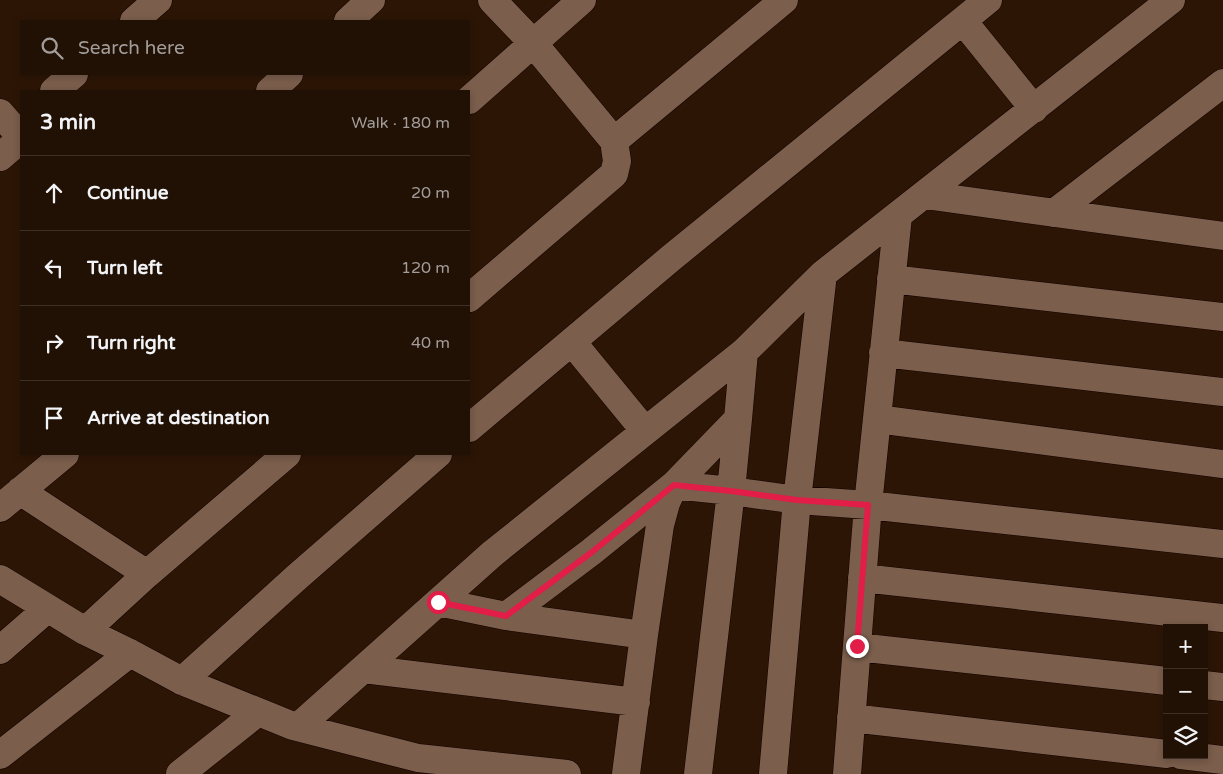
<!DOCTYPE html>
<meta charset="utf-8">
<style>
:root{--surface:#211004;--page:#29190e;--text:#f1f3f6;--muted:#a29d9a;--line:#3e3026}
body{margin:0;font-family:"Varela Round",sans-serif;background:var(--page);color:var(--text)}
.controls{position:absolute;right:15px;bottom:15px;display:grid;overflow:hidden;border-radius:0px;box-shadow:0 2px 8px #0003}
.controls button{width:45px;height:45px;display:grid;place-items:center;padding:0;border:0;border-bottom:1px solid var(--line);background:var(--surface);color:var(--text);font:25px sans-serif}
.stop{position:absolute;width:15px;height:15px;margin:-11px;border:4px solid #e11d48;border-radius:50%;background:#fff}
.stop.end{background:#e11d48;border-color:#fff;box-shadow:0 1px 5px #0008}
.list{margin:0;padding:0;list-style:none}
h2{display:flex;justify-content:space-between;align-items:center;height:65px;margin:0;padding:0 20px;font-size:21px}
h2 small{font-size:16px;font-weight:400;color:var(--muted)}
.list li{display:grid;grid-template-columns:32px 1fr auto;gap:15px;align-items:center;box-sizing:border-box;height:75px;padding:0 20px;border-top:1px solid var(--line)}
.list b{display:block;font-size:19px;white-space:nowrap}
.list em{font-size:16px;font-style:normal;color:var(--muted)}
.icon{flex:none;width:28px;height:28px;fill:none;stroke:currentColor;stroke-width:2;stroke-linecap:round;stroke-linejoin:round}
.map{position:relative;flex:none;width:1223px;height:774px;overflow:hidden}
.search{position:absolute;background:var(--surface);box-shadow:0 2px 8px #0003;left:20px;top:20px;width:450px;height:55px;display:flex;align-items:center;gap:12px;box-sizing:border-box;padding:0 18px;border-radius:0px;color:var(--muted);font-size:19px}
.panel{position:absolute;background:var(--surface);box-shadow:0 2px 8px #0003;left:20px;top:90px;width:450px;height:365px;border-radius:0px}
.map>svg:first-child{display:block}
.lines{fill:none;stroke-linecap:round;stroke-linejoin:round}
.minor-casing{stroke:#130200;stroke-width:29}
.minor{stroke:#7b5e4c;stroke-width:28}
.route{stroke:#e11d48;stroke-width:6}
</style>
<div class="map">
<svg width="1223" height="774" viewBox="0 0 1223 774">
<rect width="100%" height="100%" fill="#2c1505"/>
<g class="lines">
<defs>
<path id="minor" d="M134 21 158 0
M348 21 371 0
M963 21 1034 109
M54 91 74 74
M270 91 289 74
M469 100 582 0
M0 113 21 137
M614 141 784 0
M0 157 21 139
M925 195 1223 236
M1054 213 1223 83
M891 279 1223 317
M469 298 614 174 617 161 614 141 533 43 492 0
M572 342 645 431
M883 353 1223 392
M877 419 1223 464
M469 428 671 258 988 0
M20 491 147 574
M0 508 65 454
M862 578 1223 618
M0 579 85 631 130 653 182 681 293 726 418 758 567 774
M438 602 506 616 591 552 674 485 731 491 797 500 868 505 1223 544
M506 616 644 635
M85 631 147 574 287 454
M857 647 1167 681
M0 650 47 609
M363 669 636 702
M182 681 297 577 438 454
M1204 685 1223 687
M851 718 1167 754
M298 727 492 554 744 352 823 274 1171 0
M0 755 130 653
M1181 755 1223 760
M180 774 258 712
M626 774 644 635 660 525 666 503 674 485 738 419 744 352
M698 774 731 491 738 419
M773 774 797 500 823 274
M847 774 868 505 898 216"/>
</defs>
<use href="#minor" class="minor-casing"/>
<use href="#minor" class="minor"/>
</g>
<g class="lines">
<path class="route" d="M438 602 506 616 592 552 674 485 731 491 797 500 868 505 857 646"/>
</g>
</svg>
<div class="controls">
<button>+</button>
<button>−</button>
<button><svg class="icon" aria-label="layers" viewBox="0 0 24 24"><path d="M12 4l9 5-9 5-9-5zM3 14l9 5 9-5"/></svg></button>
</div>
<div class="stop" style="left:438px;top:602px"></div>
<div class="stop end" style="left:857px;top:646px"></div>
<div class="search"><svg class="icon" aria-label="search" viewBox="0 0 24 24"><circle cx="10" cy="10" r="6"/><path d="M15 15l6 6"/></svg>Search here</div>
<section class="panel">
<h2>3 min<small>Walk · 180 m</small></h2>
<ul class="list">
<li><svg class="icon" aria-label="ahead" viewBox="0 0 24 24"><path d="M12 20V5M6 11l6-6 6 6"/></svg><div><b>Continue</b></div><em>20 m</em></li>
<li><svg class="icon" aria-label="left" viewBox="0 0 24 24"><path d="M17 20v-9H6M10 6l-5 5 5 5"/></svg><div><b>Turn left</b></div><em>120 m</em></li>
<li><svg class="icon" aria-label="right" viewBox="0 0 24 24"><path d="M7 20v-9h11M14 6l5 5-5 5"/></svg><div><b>Turn right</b></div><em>40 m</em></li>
<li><svg class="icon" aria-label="arrive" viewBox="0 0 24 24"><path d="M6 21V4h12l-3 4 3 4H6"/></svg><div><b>Arrive at destination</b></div></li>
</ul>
</section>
</div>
